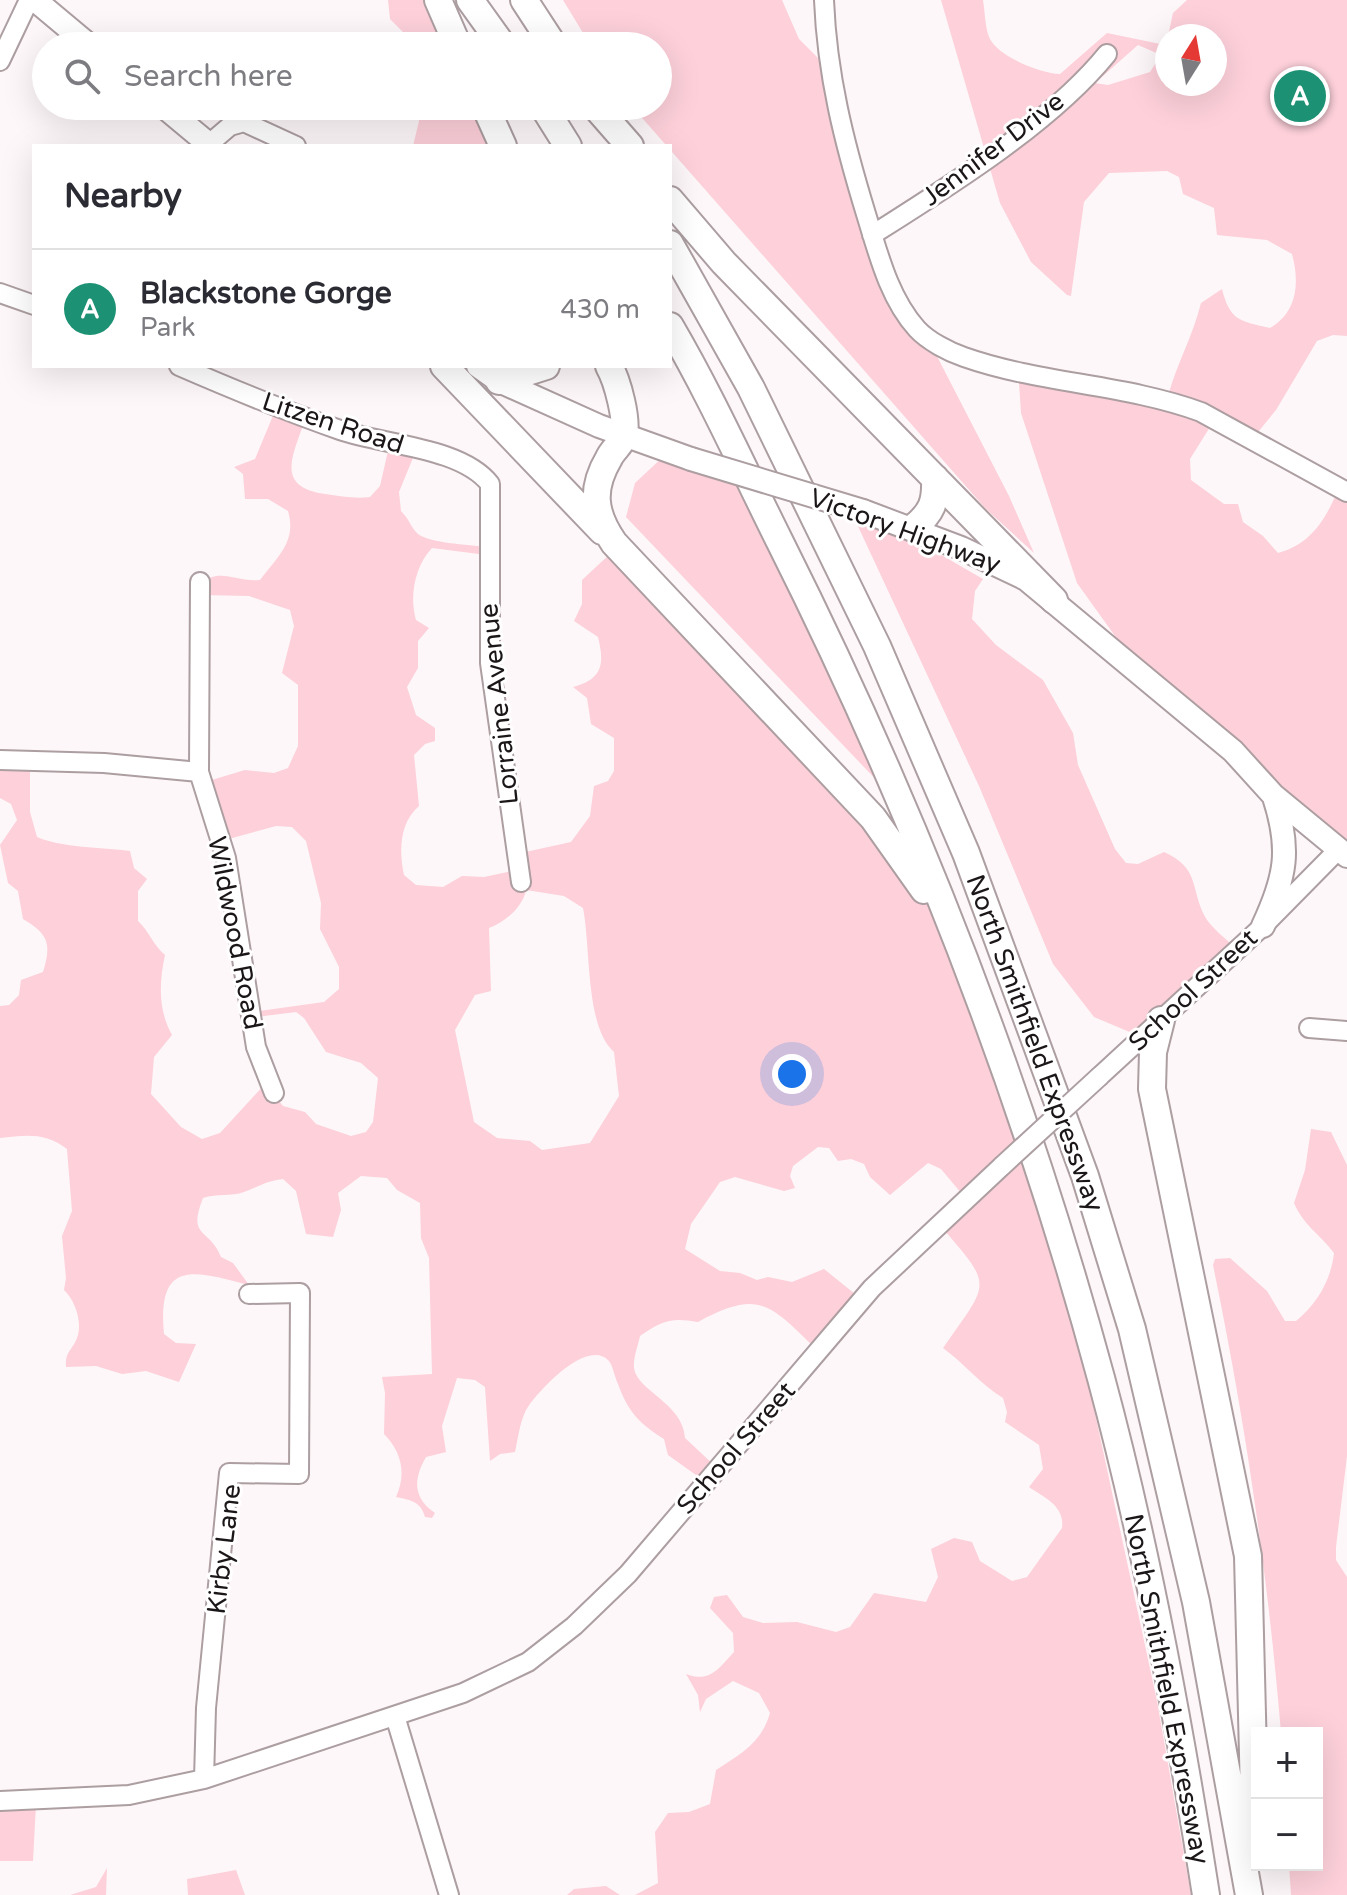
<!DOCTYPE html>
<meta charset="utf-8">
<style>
:root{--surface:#fff;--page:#f7f7f7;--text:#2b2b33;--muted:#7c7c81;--line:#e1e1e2;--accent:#1c9173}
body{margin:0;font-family:"Varela Round",sans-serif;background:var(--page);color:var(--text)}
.controls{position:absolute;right:24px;bottom:24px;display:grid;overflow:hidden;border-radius:0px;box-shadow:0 8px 32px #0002}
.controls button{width:72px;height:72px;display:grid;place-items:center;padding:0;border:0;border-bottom:2px solid var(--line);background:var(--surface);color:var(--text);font:40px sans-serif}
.compass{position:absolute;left:1155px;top:24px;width:72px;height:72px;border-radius:50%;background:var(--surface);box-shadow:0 8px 32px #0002;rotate:11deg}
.you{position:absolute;left:792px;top:1074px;width:28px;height:28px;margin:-20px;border:6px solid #fff;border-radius:50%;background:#1a73e8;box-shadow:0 0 0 12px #1a73e833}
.badge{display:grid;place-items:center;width:52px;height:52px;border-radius:50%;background:var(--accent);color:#fff;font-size:26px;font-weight:700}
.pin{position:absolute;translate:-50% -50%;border:4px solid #fff;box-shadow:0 2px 8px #0006}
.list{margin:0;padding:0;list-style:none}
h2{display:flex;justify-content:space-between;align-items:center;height:104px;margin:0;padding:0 32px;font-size:34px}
h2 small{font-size:26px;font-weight:400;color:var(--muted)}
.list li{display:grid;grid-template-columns:52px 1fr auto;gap:24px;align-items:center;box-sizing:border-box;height:120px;padding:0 32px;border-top:2px solid var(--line)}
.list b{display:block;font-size:30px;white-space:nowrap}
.list p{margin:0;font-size:26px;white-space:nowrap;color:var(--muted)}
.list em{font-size:26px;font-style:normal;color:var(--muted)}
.icon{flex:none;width:44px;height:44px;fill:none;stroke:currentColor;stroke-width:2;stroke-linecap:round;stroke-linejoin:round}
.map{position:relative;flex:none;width:1347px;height:1895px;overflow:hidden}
.search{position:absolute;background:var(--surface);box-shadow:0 8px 32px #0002;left:32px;top:32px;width:640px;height:88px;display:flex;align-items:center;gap:20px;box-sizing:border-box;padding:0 28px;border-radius:44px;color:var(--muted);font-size:30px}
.panel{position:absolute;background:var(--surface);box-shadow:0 8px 32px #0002;left:32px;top:144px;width:640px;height:224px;border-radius:0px}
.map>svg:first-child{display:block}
.green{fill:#fdd0da;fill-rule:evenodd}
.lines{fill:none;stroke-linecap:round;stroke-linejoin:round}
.minor-casing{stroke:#ac9ea1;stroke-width:22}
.major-casing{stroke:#ac9ea1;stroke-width:26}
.highway-casing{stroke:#ac9ea1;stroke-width:30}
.minor{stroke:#fff;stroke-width:18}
.major{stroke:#fff;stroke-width:22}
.highway{stroke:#fff;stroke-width:26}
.minor-bridge-casing{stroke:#ac9ea1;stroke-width:22;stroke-linecap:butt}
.major-bridge-casing{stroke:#ac9ea1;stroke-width:26;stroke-linecap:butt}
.minor-bridge{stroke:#fff;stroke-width:18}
.major-bridge{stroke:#fff;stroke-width:22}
.labels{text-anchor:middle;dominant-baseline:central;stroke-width:6;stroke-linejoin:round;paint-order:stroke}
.street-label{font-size:26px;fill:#1b1617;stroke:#fff}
</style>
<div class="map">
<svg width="1347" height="1895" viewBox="0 0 1347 1895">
<rect width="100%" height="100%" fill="#fdf7f9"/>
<path class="green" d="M388 0H438L461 46H404V33L390 19Z
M563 0H782L799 39 829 69 893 289 925 333 1009 496 1034 553 985 508 636 111 633 106H658V46H591Z
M941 0H983C985 12 985 29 990 39 999 57 1042 74 1060 74L1107 33 1165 45 1167 40V84H1215V36H1168L1173 13 1187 0H1347V336L1333 335 1317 341 1276 410 1254 437 1215 419 1190 459 1191 480 1224 504H1238L1243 522 1263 536 1278 553C1312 544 1326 518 1339 488L1347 490V856L1143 675 1077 583 1021 413 1019 383 1041 375 1168 396C1177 363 1193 336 1201 303L1222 289C1230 321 1240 321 1270 328 1297 313 1300 283 1292 254L1267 240 1217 235 1214 208 1183 194 1179 177 1167 171 1109 173 1084 202 1071 296 1067 295 1031 262 1000 203ZM1138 45 1161 55 1150 72 1108 85 1095 83Z
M416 106H483L499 146H413L419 121Z
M277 406 306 416C295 453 272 486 325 494 340 496 355 499 370 497L380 486 390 442 417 448 399 492 401 511C409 519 410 525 416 532 424 543 471 545 486 547L487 555 432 548C415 566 409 596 416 620L429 628 418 641V668L407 687 416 715 435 728V741L425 744 414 755 419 806C399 823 399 852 404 875L416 885 443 887 462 876 484 877 517 870 521 853 571 842 590 816 594 786 608 781 614 771V738L591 724 587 698 573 687C602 679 605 665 598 637L574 621 582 604V580L611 553 842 788 924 897 960 954 1074 1316 1157 1701 1191 1895H635L658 1883 655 1832 668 1813 689 1812 710 1804 716 1770C741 1754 762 1742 770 1713L759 1693 733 1681 706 1699 700 1712 698 1695 686 1674C710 1683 718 1669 734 1652L733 1633 710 1608 714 1597 727 1595 743 1617 763 1623 797 1622 836 1632 850 1627 874 1593 926 1602 938 1577 931 1549 954 1538 972 1542 980 1561 1012 1581 1027 1577 1062 1528C1065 1506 1045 1498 1029 1487L1043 1469 1039 1445 1005 1422 1007 1412 1003 1398C980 1384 965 1364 943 1348 991 1279 994 1288 938 1223L962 1194 941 1169 928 1163 890 1195 870 1177 864 1164 851 1159 838 1161 829 1148 818 1147 793 1166 790 1176 795 1188 784 1191 735 1177 720 1182 691 1224 685 1249 720 1271 740 1273 757 1280 768 1277 792 1282 824 1269 860 1298 815 1348C770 1304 759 1289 698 1322 671 1317 661 1321 640 1336 638 1346 633 1358 634 1368 637 1391 683 1403 685 1438L715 1466 703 1480 668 1455 664 1439C640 1424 628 1412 618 1384 615 1378 613 1366 609 1361 587 1337 537 1392 526 1410 520 1422 518 1438 515 1452L500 1454 490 1461 485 1387 475 1380 457 1378 442 1426 446 1452 426 1457C413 1480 413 1498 435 1513L432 1518 425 1517C421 1501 410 1500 396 1497 407 1473 401 1451 384 1434L385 1393 382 1377 432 1374 429 1258 421 1238 420 1203 397 1190 387 1178 361 1176 338 1193 341 1210 333 1237 306 1234 296 1191 283 1179C266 1181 258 1187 244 1192 231 1197 217 1193 203 1198 187 1239 209 1227 221 1257L233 1263 249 1285C193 1270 157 1259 164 1334L176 1343 196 1344 179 1382 146 1371 122 1374 96 1366 66 1367C65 1351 72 1351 77 1338 83 1323 75 1300 64 1290L66 1278 62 1236 72 1211 67 1149C45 1132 26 1135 0 1138V1006L9 1005 19 995 21 980 43 972C52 943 48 934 23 919L18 891 8 883 0 845 17 820 11 804 0 798V758L30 763V812L37 837C62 848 101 847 130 851L134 868 147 879 138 891V921C150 932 152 944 165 955 159 983 158 1010 172 1035L154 1057 151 1094 181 1127 202 1139 220 1133 265 1084 283 1106 305 1112 316 1124 351 1136 366 1132 373 1122 378 1078 361 1063 326 1052 304 1018 296 1012 256 1017 253 1012 324 1002 339 989V967L320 929 321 903 306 841 292 827 276 826 225 840 205 782 245 770 274 773 288 768 298 746V685L282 673 294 626 290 610 249 596 202 595 199 585C220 566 236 583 260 580 278 556 297 541 288 511L268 499H245L243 474 234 467 255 459ZM526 890 564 896 583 908C591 947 585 1027 614 1052L619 1096 590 1143 542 1150 530 1141 497 1138 474 1122 455 1030 475 995 491 991 489 928C505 922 523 907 526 890Z
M664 456 747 482 883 787 626 517 635 483Z
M856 522 931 549 983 579 975 591 972 619 996 645 1043 680 1073 733 1078 765 1115 849 1126 863 1138 864 1164 852C1199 868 1190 885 1204 915 1210 927 1226 939 1236 948L1139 1036 1094 1017 1053 964 979 786Z
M1311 1129 1331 1132 1347 1165V1456L1336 1547V1560L1347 1577V1895H1291L1289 1865H1317V1733H1281C1268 1575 1245 1420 1213 1265L1215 1259 1230 1258 1267 1291 1285 1321H1296C1317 1304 1331 1280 1334 1253 1319 1233 1304 1226 1294 1203L1305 1170Z
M36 1804 33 1861H0V1806Z
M107 1868 106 1895H70L96 1887Z
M236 1870 245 1895H188L187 1879Z
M606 1886 620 1895H567L574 1889Z"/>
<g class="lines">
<defs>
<path id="minor" d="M824 0C827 75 844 142 866 214 878 253 889 298 917 329 928 341 949 352 964 357 1041 384 1125 384 1201 412L1347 492
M0 61 29 0
M209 144 230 126 244 122 296 146
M872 235C948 187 1051 123 1107 54
M0 293 34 305
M179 366C232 389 285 411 340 430 383 445 461 447 490 484V663L521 882
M200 582 199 772 226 858 256 1047 274 1093
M0 760 104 763 199 772
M1309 1028 1347 1031
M1100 1076 1263 926 1338 850
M395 1716 449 1895
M204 1779 206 1708 229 1473 299 1474 300 1293 249 1294
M0 1801 129 1795 204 1779 463 1693 528 1662 574 1626 628 1574 872 1288 1002 1166"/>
<path id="major" d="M35 0 90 46
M163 106 211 146
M478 366 499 381 599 426 691 459
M863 511 961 548 1026 579 1233 751 1273 795 1347 856
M1263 926C1286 877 1291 849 1274 797"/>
<path id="highway" d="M438 0 458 46
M470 0 503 46
M524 0 554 46
M485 106 503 146
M543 106 568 146
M595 106 630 146
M670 200 724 263 1054 600
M670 244 751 388 877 646 966 853 1085 1176 1132 1329 1196 1602 1249 1895
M670 326C711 396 744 470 780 542 914 809 1023 1090 1101 1378 1147 1548 1179 1721 1206 1895
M444 366 602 531
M609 366C617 380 629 422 623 438 620 445 612 451 609 458 590 490 594 514 614 543L873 818 924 890
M499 381 546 366
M913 528C932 513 936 502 935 478
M1161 1020 1153 1052 1152 1089 1248 1556 1254 1794 1251 1840"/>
</defs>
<use href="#minor" class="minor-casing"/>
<use href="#major" class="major-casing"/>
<use href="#highway" class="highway-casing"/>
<use href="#minor" class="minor"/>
<use href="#major" class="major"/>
<use href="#highway" class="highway"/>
<defs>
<path id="minor-bridge" d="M1002 1166 1100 1076"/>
<path id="major-bridge" d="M691 459 863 511"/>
</defs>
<use href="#minor-bridge" class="minor-bridge-casing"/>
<use href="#major-bridge" class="major-bridge-casing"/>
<use href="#minor-bridge" class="minor-bridge"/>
<use href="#major-bridge" class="major-bridge"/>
</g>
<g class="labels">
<g class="street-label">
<text transform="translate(993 149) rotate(-37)">Jennifer Drive</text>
<text transform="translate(333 423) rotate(18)">Litzen Road</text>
<text transform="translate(905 531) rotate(20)">Victory Highway</text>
<text transform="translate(499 704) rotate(-96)">Lorraine Avenue</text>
<text transform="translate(235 933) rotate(79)">Wildwood Road</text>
<text transform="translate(1193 990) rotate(-43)">School Street</text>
<text transform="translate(1035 1043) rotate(70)">North Smithfield Expressway</text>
<text transform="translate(736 1448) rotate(-49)">School Street</text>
<text transform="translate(224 1549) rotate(-83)">Kirby Lane</text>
<text transform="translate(1167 1689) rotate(79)">North Smithfield Expressway</text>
</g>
</g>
</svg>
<div class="controls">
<button>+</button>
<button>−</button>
</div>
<svg class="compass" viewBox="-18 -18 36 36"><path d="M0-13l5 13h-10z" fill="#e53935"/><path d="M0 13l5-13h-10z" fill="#7c7c81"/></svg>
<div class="you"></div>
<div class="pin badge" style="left:1300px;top:96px">A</div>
<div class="search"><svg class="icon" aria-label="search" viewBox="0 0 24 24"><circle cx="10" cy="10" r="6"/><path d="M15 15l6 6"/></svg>Search here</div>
<section class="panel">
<h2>Nearby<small></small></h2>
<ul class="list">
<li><span class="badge">A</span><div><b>Blackstone Gorge</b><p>Park</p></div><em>430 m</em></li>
</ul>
</section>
</div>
